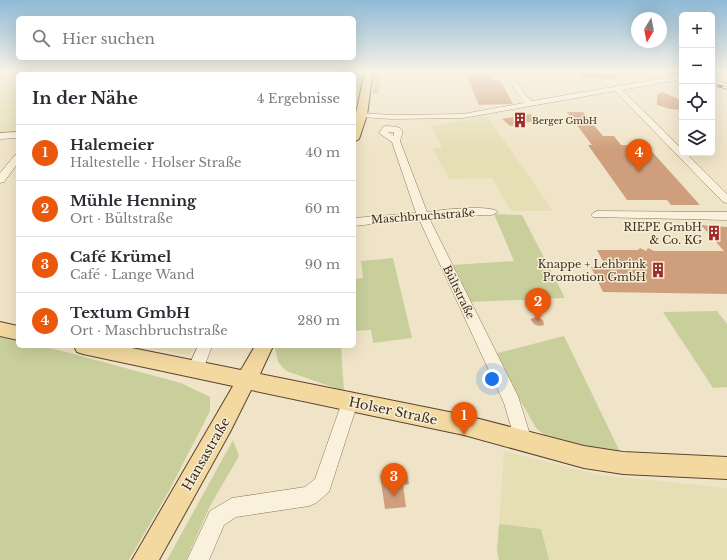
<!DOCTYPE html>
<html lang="de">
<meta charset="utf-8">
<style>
:root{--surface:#fff;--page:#f2f2f3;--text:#2b2b33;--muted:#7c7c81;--line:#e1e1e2;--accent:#ea580c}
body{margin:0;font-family:"Libre Baskerville",serif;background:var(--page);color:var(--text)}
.controls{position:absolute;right:12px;top:12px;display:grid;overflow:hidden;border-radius:6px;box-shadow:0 4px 16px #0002}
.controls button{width:36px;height:36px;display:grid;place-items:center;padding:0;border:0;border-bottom:1px solid var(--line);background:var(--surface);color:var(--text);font:20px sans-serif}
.compass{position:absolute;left:631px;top:12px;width:36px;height:36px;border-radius:50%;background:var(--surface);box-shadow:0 4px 16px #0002;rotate:190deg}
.you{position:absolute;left:492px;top:379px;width:14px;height:14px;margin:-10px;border:3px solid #fff;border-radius:50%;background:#1a73e8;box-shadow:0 0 0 6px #1a73e833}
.badge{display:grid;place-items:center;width:26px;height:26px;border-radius:50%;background:var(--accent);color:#fff;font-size:13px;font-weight:700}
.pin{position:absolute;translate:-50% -33px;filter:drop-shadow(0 1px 2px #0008)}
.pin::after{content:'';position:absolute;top:21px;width:14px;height:12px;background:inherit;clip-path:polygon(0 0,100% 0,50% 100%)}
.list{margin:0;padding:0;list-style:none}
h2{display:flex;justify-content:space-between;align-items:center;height:52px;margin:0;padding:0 16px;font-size:17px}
h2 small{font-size:13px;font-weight:400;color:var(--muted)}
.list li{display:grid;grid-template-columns:26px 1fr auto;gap:12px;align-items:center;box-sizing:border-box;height:56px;padding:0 16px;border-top:1px solid var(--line)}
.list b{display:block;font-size:15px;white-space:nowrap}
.list p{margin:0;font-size:13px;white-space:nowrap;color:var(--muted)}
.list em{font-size:13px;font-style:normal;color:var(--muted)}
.icon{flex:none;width:22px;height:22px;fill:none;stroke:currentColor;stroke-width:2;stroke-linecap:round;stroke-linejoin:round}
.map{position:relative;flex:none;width:727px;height:560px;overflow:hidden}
.search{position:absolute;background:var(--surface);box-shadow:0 4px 16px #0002;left:16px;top:16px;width:340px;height:44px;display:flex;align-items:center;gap:10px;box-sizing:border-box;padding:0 14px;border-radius:6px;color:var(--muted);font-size:15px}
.panel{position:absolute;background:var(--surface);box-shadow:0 4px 16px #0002;left:16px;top:72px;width:340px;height:276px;border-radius:6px}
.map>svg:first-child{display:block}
.farmland{fill:#e6deb5}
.green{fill:#c9cf9b}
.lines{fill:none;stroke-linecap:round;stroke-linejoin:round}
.stream{stroke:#6f938a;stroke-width:2}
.building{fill:#cf9f7d}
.minor-casing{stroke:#8d765c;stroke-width:1}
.major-casing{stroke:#5b4430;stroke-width:2}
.minor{fill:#faf1dc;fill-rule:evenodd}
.major{fill:#f3d9a0;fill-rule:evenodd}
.rail-casing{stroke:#3d2e20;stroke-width:3}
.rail{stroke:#f7eed8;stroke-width:2;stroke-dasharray:5.5;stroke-linecap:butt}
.labels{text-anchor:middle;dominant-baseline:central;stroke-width:3;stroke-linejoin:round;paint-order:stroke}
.far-poi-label{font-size:9px;fill:#3d2e20;stroke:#f7eed8;text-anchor:start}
.street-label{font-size:11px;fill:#3d2e20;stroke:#f7eed8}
.poi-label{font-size:11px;fill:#3d2e20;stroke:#f7eed8;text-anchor:end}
.near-street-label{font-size:13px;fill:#3d2e20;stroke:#f7eed8}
</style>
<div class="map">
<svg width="727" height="560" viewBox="0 0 727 560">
<rect width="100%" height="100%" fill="#f0e4c8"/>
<path class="farmland" d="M0 71H18V133L0 134V101L7 100H0Z
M487 116 539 191 552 211H511L492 178 449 179 433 149 442 148 431 126Z
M139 346H198L188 355Z
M504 451 599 475 727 488V560H549L540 529 499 524Z"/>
<path class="green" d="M18 71H84L82 74H18V80Z
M88 71H146L145 74H85Z
M337 71H364L354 117V74H336Z
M374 71H382L379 94H373Z
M494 214 522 215 565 298 470 302 452 265 514 261Z
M393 258 412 338 373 343 371 330 354 331V279L363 278 361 261Z
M717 311 727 324V387L713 388 663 312Z
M564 336 623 458 549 439 536 428 494 354Z
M0 337 18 341V346H40L66 352 181 383 210 397V411L170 489 129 560H0Z
M277 346H341L344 391 286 371 278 362 275 349Z
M233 440 239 456 210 506 186 560H167Z
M499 524 541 529 549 560H499L497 551Z"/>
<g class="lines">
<path class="stream" d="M89 74 92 71"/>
</g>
<path class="building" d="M470 71H489L494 80H500L513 104 479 105 465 72Z
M577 71H609L617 79 583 78Z
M663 92 682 101V110L670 109 657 105V94Z
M567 112H583L603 136H614L621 145H646L700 205H671L667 200H627L588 145H592Z
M530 114 539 120 510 126 502 119Z
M701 225 727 227V294L603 292 591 267H606L597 250H638L640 248 646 251 648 248 654 251H724Z
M536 317 543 320 544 325 539 326 534 324 530 319Z
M407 472 409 484 403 485 406 507 385 509 380 475Z"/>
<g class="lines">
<defs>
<path id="minor" d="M83 71H90L88 74H80Z
M174 71H183L191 74H180Z
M254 71H260V74H252Z
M303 71H309L308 74H300Z
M504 71H510L526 96 532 101 682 75V79L622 90 682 149V153H686L727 194V203L723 202 615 91 463 118 391 119 362 117 358 115 362 113 391 115 463 114 524 103Z
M712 79 727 84V88L712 83Z
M386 126C399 127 406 126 400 141L427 212C438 210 491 204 498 212L492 215H459L429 218 518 396 532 441 529 447 523 450 517 447 504 403 419 219 354 226V218L416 213 392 142 379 133 383 127ZM388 132H394V136Z
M18 132V138L0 139V133Z
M18 154V163L4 182 0 183V173L15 155Z
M597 211 727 212V220L593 217 591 215 593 213Z
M198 346H212L201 375 195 377 189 375 187 370Z
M350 394 356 396 358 402 329 492 316 503 309 506 236 517 224 525 209 560H187L210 511 232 498 305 487 315 479 342 402 344 396Z"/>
<path id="major" d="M365 71H373L367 115 359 139 354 142V123Z
M0 322 18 326V340L0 336Z
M74 346H122L241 370 255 346H273L260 374 464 415 584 446 623 452 727 457V479L623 474 584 468 464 435 251 390 230 432 159 560H132L233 386 83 354 77 352Z"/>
</defs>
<use href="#minor" class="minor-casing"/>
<use href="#major" class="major-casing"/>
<use href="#minor" class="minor"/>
<use href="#major" class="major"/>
<defs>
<path id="rail" d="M664 71 682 75
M712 84 727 88"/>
</defs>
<use href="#rail" class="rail-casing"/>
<use href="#rail" class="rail"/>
</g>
<linearGradient id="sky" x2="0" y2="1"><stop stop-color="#8fbad6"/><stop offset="0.48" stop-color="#f8f3e6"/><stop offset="1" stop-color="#f8f3e6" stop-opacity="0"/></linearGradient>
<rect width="727" height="149" fill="url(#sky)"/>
<defs>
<symbol id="building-bare" viewBox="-9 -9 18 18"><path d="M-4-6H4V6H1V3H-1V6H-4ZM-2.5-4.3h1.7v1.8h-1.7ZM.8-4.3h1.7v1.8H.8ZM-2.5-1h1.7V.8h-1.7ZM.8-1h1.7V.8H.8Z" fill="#9e2a2b" stroke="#f7eed8" stroke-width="2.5" paint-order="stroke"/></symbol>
</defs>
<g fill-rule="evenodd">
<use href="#building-bare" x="509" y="109" width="22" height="22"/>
<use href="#building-bare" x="703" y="222" width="22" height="22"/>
<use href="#building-bare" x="647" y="259" width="22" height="22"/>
</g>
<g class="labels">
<g class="far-poi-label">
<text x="532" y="120">Berger GmbH</text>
</g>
<g class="street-label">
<text transform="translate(423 216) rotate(-4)">Maschbruchstraße</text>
<text transform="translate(459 292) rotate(64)">Bültstraße</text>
</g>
<g class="poi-label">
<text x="702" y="227">RIEPE GmbH<tspan x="702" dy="13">&amp; Co. KG</tspan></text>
<text x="646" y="264">Knappe + Lehbrink<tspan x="646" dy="13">Promotion GmbH</tspan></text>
</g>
<g class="near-street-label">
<text transform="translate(393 411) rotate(12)">Holser Straße</text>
<text transform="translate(206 454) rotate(-60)">Hansastraße</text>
</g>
</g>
</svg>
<div class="controls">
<button>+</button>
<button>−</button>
<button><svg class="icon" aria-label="locate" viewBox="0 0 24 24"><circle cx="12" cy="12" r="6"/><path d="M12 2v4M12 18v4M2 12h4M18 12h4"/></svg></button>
<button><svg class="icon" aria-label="layers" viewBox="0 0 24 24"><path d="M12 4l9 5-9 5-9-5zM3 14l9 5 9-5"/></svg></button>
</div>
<svg class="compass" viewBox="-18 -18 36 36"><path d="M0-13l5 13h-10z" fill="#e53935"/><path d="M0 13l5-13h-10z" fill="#7c7c81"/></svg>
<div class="you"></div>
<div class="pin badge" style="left:464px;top:435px">1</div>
<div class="pin badge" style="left:538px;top:321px">2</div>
<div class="pin badge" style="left:394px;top:496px">3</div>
<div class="pin badge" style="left:639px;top:172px">4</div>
<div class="search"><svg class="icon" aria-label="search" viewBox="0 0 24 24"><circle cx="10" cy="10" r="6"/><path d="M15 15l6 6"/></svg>Hier suchen</div>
<section class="panel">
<h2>In der Nähe<small>4 Ergebnisse</small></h2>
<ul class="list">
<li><span class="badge">1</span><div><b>Halemeier</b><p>Haltestelle · Holser Straße</p></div><em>40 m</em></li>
<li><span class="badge">2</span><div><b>Mühle Henning</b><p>Ort · Bültstraße</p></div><em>60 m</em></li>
<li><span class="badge">3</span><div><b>Café Krümel</b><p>Café · Lange Wand</p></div><em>90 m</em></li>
<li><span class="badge">4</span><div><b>Textum GmbH</b><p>Ort · Maschbruchstraße</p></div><em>280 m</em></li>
</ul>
</section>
</div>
